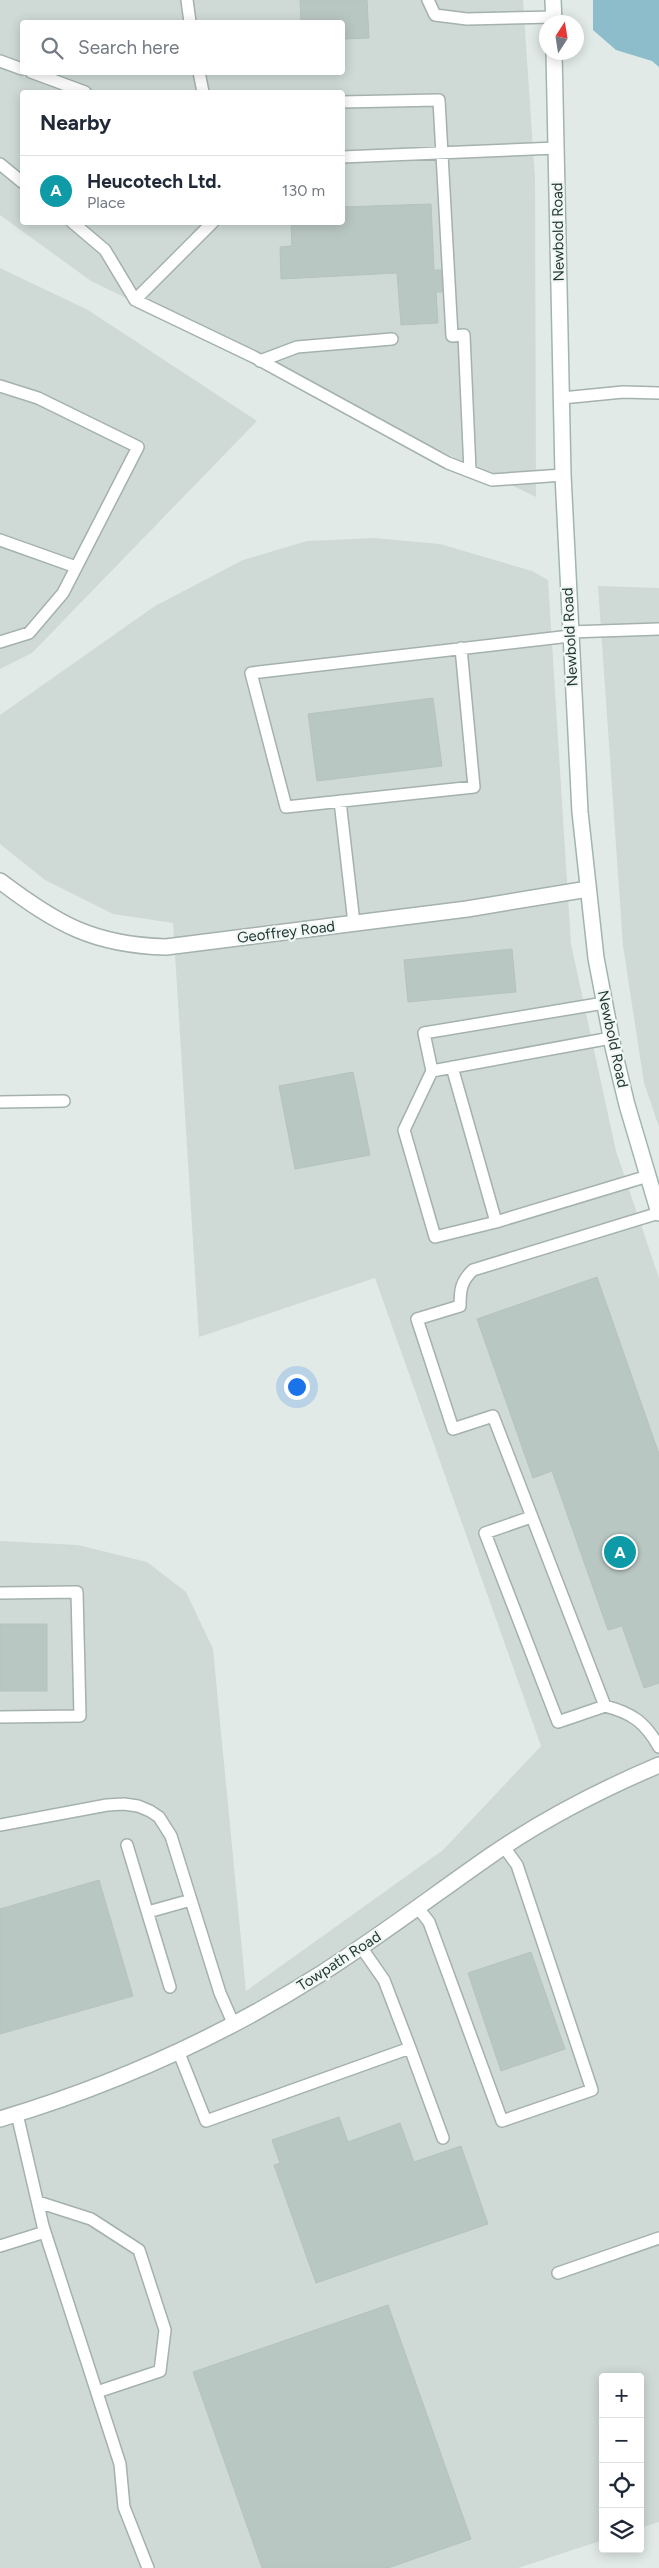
<!DOCTYPE html>
<meta charset="utf-8">
<style>
:root{--surface:#fff;--page:#f2f2f3;--text:#1f2937;--muted:#747a83;--line:#e0e1e3;--accent:#0f766e}
body{margin:0;font-family:Figtree,sans-serif;background:var(--page);color:var(--text)}
.controls{position:absolute;right:15px;bottom:15px;display:grid;overflow:hidden;border-radius:5px;box-shadow:0 2px 12px #0003}
.controls button{width:45px;height:45px;display:grid;place-items:center;padding:0;border:0;border-bottom:1px solid var(--line);background:var(--surface);color:var(--text);font:25px sans-serif}
.compass{position:absolute;left:539px;top:15px;width:45px;height:45px;border-radius:50%;background:var(--surface);box-shadow:0 2px 12px #0003;rotate:12deg}
.you{position:absolute;left:296px;top:1386px;width:18px;height:18px;margin:-12px;border:4px solid #fff;border-radius:50%;background:#1a73e8;box-shadow:0 0 0 8px #1a73e833}
.badge{display:grid;place-items:center;width:32px;height:32px;border-radius:50%;background:var(--accent);color:#fff;font-size:16px;font-weight:700}
.pin{position:absolute;translate:-50% -50%;border:2px solid #fff;box-shadow:0 1px 5px #0006}
.list{margin:0;padding:0;list-style:none}
h2{display:flex;justify-content:space-between;align-items:center;height:65px;margin:0;padding:0 20px;font-size:21px}
h2 small{font-size:16px;font-weight:400;color:var(--muted)}
.list li{display:grid;grid-template-columns:32px 1fr auto;gap:15px;align-items:center;box-sizing:border-box;height:70px;padding:0 20px;border-top:1px solid var(--line)}
.list b{display:block;font-size:19px;white-space:nowrap}
.list p{margin:0;font-size:16px;white-space:nowrap;color:var(--muted)}
.list em{font-size:16px;font-style:normal;color:var(--muted)}
.icon{flex:none;width:28px;height:28px;fill:none;stroke:currentColor;stroke-width:2;stroke-linecap:round;stroke-linejoin:round}
.map{position:relative;flex:none;width:659px;height:2568px;overflow:hidden}
.search{position:absolute;background:var(--surface);box-shadow:0 2px 12px #0003;left:20px;top:20px;width:325px;height:55px;display:flex;align-items:center;gap:12px;box-sizing:border-box;padding:0 18px;border-radius:5px;color:var(--muted);font-size:19px}
.panel{position:absolute;background:var(--surface);box-shadow:0 2px 12px #0003;left:20px;top:90px;width:325px;height:135px;border-radius:5px}
.map>svg:first-child{display:block}
.built{fill:#cfdad6;fill-rule:evenodd}
.water{fill:#8dbccb}
.building{fill:#b9c7c3;stroke:#b4c3be}
.lines{fill:none;stroke-linecap:round;stroke-linejoin:round}
.service-casing{stroke:#a4b1ae;stroke-width:14}
.minor-casing{stroke:#a4b1ae;stroke-width:18}
.secondary-casing{stroke:#a1b5af;stroke-width:18}
.service{stroke:#fff;stroke-width:11}
.minor{stroke:#fff;stroke-width:15}
.secondary{stroke:#fff;stroke-width:15}
.labels{text-anchor:middle;dominant-baseline:central;stroke-width:4.5;stroke-linejoin:round;paint-order:stroke}
.street-label{font-size:15px;fill:#233935;stroke:#f1f7f4}
</style>
<div class="map">
<svg width="659" height="2568" viewBox="0 0 659 2568">
<rect width="100%" height="100%" fill="#e1eae7"/>
<path class="built" d="M0 0H523L535 178 536 497 91 281 0 215ZM22 22H342V72H22ZM22 92H342V222H22Z
M0 268 88 310 257 421 32 653 0 669Z
M374 538 440 544 532 571 548 580 571 944 616 1151 659 1278V2522L640 2528V2377H603V2540L518 2568H0V1541L78 1545 147 1562 186 1592 213 1649 246 1991 443 1850 541 1746 375 1278 199 1337 173 923 113 914 45 880 0 844V715L155 606 243 560 307 541Z
M598 586 659 588V1127L644 1083 623 946Z"/>
<path class="water" d="M593 0H659V67L652 61 616 50 593 30Z"/>
<path class="building" d="M300 0H367L369 38 342 39V22H301Z
M431 204 434 270H441L442 292H436L438 323 401 325 397 273 281 279 280 247 292 246 291 222H342V207Z
M433 698 442 766 317 781 308 714Z
M512 949 516 992 408 1002 404 960Z
M353 1072 370 1155 295 1169 279 1086Z
M597 1277 659 1454V1683L644 1688 622 1626 608 1630 552 1471 533 1478 477 1319Z
M0 1624H47V1691H0Z
M99 1880 133 1996 0 2034V1909Z
M531 1952 565 2049 501 2071 468 1973Z
M339 2117 348 2142 400 2123 414 2162 461 2146 488 2224 316 2283 274 2165 280 2163 272 2140Z
M388 2305 471 2539 388 2568H262L193 2372Z"/>
<g class="lines">
<defs>
<path id="service" d="M187 0 190 22
M428 0 435 15 467 19 554 17
M0 61 22 69
M31 72 85 92
M199 72 203 92
M342 102 439 100 452 336 464 335 470 471
M342 157 556 148
M0 164 22 182
M72 222 105 250 135 300 254 357 448 463 492 480 563 475
M135 300 213 222
M260 361 297 347 392 339
M0 386 38 398 138 447 63 593 29 633 0 642
M562 398 623 392 659 393
M0 540 76 567
M570 632 659 629
M461 648 474 787 286 807 251 673 570 636
M340 801 354 923
M604 1003 424 1033 432 1071 404 1130 435 1237 496 1222 648 1176
M452 1067 496 1222
M432 1071 611 1038
M0 1102 64 1101
M659 1213 473 1270C461 1281 460 1290 460 1306L417 1319 453 1429 493 1416 605 1706C632 1713 645 1722 659 1747
M531 1517 485 1533 558 1722 605 1706
M0 1593 77 1592 80 1716 0 1717
M0 1825 107 1805 124 1804 138 1806 150 1811 159 1817 171 1836 220 1993 234 2025
M127 1845 170 1987
M418 1908 429 1922 502 2121 592 2090 517 1865 504 1847
M148 1912 191 1900
M361 1947 384 1980 410 2048
M179 2053 206 2121 410 2048 443 2138
M17 2114 43 2226 120 2464 124 2507 148 2568
M38 2202 91 2219 139 2250 165 2330 160 2371 97 2392
M0 2246 45 2232
M558 2273 659 2238"/>
<path id="minor" d="M0 881C57 924 93 945 166 947L467 909 588 889
M0 2119C114 2085 221 2037 322 1973 380 1936 434 1895 490 1856 542 1820 600 1790 659 1765"/>
<path id="secondary" d="M553 0 554 22
M554 52 563 475 580 812 596 958 613 1047 627 1105 659 1213"/>
</defs>
<use href="#service" class="service-casing"/>
<use href="#minor" class="minor-casing"/>
<use href="#secondary" class="secondary-casing"/>
<use href="#service" class="service"/>
<use href="#minor" class="minor"/>
<use href="#secondary" class="secondary"/>
</g>
<g class="labels">
<g class="street-label">
<text transform="translate(558 232) rotate(-91)">Newbold Road</text>
<text transform="translate(570 637) rotate(-93)">Newbold Road</text>
<text transform="translate(286 932) rotate(-7)">Geoffrey Road</text>
<text transform="translate(613 1039) rotate(78)">Newbold Road</text>
<text transform="translate(339 1961) rotate(-33)">Towpath Road</text>
</g>
</g>
</svg>
<div class="controls">
<button>+</button>
<button>−</button>
<button><svg class="icon" aria-label="locate" viewBox="0 0 24 24"><circle cx="12" cy="12" r="6"/><path d="M12 2v4M12 18v4M2 12h4M18 12h4"/></svg></button>
<button><svg class="icon" aria-label="layers" viewBox="0 0 24 24"><path d="M12 4l9 5-9 5-9-5zM3 14l9 5 9-5"/></svg></button>
</div>
<svg class="compass" viewBox="-18 -18 36 36"><path d="M0-13l5 13h-10z" fill="#e53935"/><path d="M0 13l5-13h-10z" fill="#747a83"/></svg>
<div class="you"></div>
<div class="pin badge" style="left:620px;top:1552px;background:#0f9aa8">A</div>
<div class="search"><svg class="icon" aria-label="search" viewBox="0 0 24 24"><circle cx="10" cy="10" r="6"/><path d="M15 15l6 6"/></svg>Search here</div>
<section class="panel">
<h2>Nearby<small></small></h2>
<ul class="list">
<li><span class="badge" style="background:#0f9aa8">A</span><div><b>Heucotech Ltd.</b><p>Place</p></div><em>130 m</em></li>
</ul>
</section>
</div>
